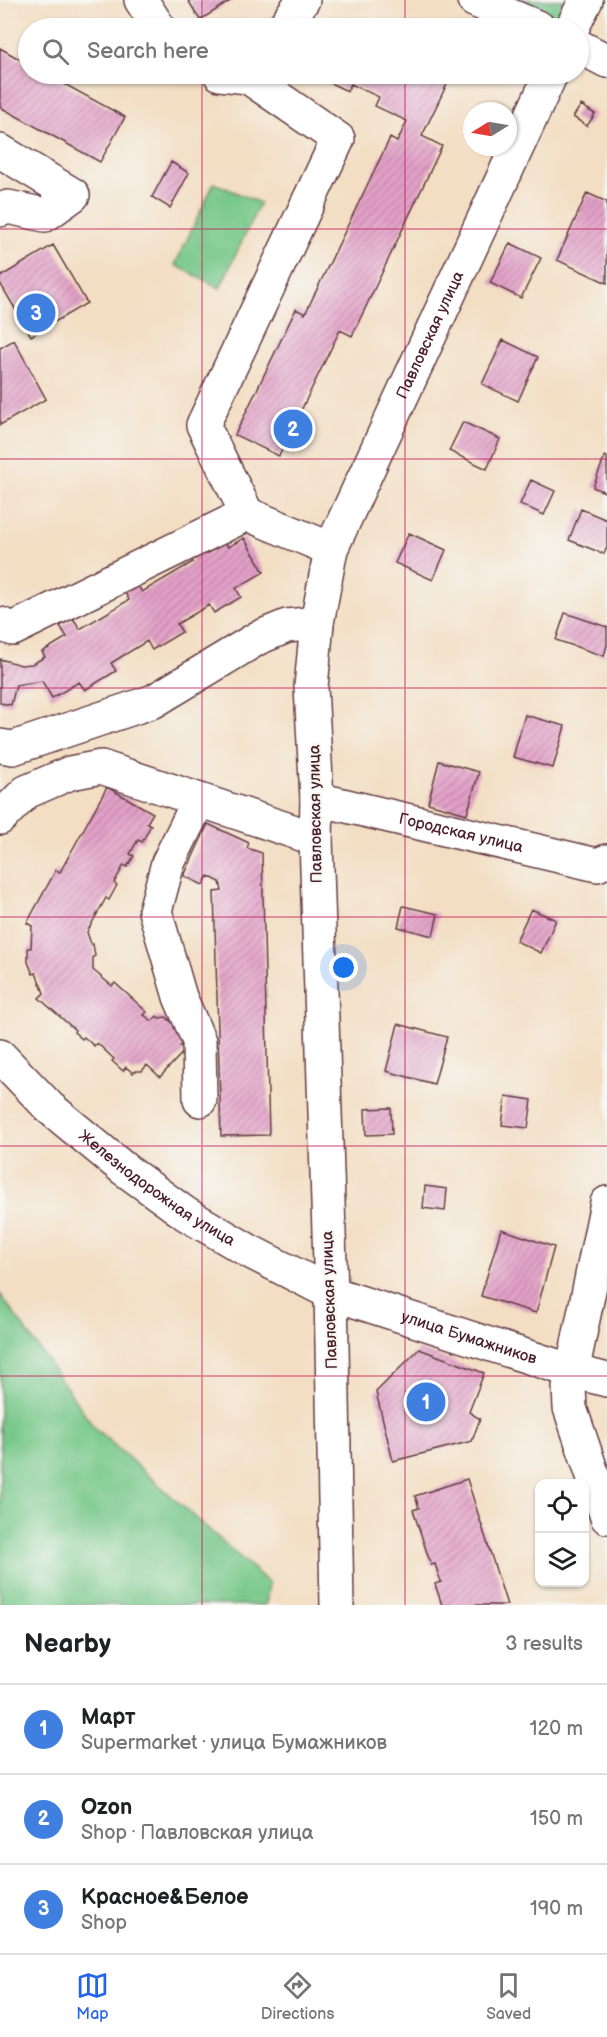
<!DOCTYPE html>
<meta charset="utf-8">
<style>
:root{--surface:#fff;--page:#f6f6f6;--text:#202124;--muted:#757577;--line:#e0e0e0;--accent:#2563eb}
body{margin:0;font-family:"Balsamiq Sans",sans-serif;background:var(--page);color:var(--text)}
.controls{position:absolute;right:18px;bottom:18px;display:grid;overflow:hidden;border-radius:12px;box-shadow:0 2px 4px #0004}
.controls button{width:54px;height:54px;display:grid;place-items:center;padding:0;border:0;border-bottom:2px solid var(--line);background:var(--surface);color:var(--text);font:30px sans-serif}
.compass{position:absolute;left:463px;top:102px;width:54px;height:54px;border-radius:50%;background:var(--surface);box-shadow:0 2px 4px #0004;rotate:259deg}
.you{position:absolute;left:344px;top:968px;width:21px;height:21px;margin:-15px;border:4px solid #fff;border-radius:50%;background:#1a73e8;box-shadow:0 0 0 9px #1a73e833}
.badge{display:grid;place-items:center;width:39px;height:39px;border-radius:50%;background:var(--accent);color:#fff;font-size:20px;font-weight:700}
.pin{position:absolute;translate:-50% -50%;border:3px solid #fff;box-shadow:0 2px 6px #0006}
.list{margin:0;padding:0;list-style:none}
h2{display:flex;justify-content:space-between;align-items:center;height:78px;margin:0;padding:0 24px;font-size:26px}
h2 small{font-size:20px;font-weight:400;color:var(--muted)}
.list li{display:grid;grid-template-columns:39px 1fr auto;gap:18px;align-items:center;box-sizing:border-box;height:90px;padding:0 24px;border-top:2px solid var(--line)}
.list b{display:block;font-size:22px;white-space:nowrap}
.list p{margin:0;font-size:20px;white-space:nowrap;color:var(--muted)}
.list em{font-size:20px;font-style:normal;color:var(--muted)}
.icon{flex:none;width:33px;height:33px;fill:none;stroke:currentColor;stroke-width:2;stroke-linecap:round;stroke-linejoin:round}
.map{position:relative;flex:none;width:607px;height:1605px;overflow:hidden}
.search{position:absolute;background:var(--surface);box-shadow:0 2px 4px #0004;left:18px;right:18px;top:18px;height:66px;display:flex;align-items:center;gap:15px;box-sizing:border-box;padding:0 21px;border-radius:33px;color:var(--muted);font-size:22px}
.sheet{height:348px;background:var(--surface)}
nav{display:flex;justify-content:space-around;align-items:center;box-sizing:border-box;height:84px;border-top:2px solid var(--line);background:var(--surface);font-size:16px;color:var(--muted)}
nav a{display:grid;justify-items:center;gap:3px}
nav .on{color:var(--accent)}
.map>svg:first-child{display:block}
.green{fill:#77c889;stroke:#60745a;stroke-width:1.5}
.building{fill:url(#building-hatch)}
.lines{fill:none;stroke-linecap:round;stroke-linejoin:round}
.minor-casing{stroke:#633c42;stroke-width:36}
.minor{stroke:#fff;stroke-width:33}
.grid{fill:none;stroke:#c2185b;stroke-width:1.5;stroke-opacity:0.55}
.labels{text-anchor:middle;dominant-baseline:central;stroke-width:4.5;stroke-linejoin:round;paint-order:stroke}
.street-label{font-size:16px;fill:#4a1f2b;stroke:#f6f6f2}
</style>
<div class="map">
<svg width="607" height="1605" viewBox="0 0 607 1605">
<defs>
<pattern id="building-hatch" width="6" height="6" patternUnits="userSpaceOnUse" patternTransform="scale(1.5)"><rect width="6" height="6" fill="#e3a1c8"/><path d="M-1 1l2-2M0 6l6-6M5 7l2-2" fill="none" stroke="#ba83a3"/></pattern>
</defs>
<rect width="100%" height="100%" fill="#f6f6f2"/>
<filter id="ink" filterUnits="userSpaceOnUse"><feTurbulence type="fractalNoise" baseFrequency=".0167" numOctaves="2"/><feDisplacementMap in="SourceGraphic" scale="12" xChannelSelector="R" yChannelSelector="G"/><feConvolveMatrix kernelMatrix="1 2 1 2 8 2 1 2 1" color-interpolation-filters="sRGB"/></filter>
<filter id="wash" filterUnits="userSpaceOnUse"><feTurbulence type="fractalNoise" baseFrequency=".008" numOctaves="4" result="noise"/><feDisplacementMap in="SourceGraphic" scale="24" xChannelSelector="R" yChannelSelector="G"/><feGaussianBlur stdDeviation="1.35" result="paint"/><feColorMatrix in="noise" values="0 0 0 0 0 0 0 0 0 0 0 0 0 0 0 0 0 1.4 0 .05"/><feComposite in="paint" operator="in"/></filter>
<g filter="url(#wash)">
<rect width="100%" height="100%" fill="#f3dec3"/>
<path class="green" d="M516 0H564L557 17Z
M214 183 260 203 220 288 175 265Z
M0 1294 95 1428 269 1583 266 1605H0Z"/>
<g id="blocks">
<path class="building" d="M188 0H232L200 20Z
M322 19 342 28H318Z
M0 48 28 64V74H46L125 117 100 162 0 107Z
M315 74H435L449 80 422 136 442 146 352 336 340 330 279 456 235 435 296 309 305 314 390 138 397 142 407 121 375 106 379 97 351 84 347 91 314 75Z
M581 105 595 114 587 126 573 117Z
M171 162 189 173 170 208 152 197Z
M587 193 607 202V283L557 260Z
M510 243 541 258 521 298 490 283Z
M53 245 87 303 31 336 0 283V277Z
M14 340 46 399 0 425V348Z
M503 340 538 357 518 401 482 384Z
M463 422 500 439 487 469 449 451Z
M605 456 607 457V493L593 487Z
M531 480 555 491 544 515 520 504Z
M581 509 607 520V547L604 554 569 540Z
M409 533 446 550 433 580 395 563Z
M244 538 264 572 236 588 241 597 214 613 209 605 177 624 182 632 152 650 147 641 111 663 116 671 85 690 79 682 52 698 42 681 16 685 11 705 0 703V659L21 665 32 664 45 657 42 652 67 637 60 626 73 618 80 629 129 600 123 589 135 582 142 592 193 562 187 551 200 543 206 554 225 543 228 547Z
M565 613 607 627V645L604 656 556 640Z
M525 715 565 726 553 768 513 757Z
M439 761 479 772 467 814 428 803Z
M107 787 153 813 147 823 151 825 142 842 138 840 130 854 134 856 127 867 124 865 114 883 117 885 109 900 106 898 87 932 91 944H93L95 956 93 957V970L112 986 115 983 147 1012 144 1015 152 1021 157 1016 159 1018 166 1017 183 1032 185 1040 180 1046 185 1050 160 1077 147 1065 142 1071H135L133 1073 126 1067 123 1071 112 1061 114 1059 97 1043 94 1046 84 1037 82 1039 74 1032 75 1030 39 998 44 993 36 973 33 974 28 962V948H31L32 926 27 923 56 870 60 872Z
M208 824 249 843 247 848 262 853 269 1135 221 1136 214 892 222 891 220 882 208 876 203 885 184 876Z
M403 906 438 914 433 936 398 927Z
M531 909 556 920 541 953 516 941Z
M398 1024 447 1037 434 1084 386 1071Z
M506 1096 532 1100 528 1128 502 1125Z
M391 1108 392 1134 366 1135 365 1109Z
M425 1186 447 1189 445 1211 423 1208Z
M501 1229 554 1247 536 1313 481 1296Z
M419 1349 484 1373 469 1412 480 1419 472 1441 393 1461 376 1392Z
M467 1479 507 1605H442L435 1584 441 1582 435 1564 431 1565 413 1510 419 1508 415 1496Z"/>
</g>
</g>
<g filter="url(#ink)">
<use href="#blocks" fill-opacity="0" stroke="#633c42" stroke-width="1.5"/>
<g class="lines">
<defs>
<g id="minor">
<path d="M141 0 159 28"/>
<path d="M474 0 539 28"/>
<path d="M283 28 303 0"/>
<path d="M572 28 586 0"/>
<path d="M578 46 607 61"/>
<path d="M220 74 248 77 338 139 203 425 247 514 331 549"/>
<path d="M0 151 73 195 45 215 8 207 0 210"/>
<path d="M0 624 13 629 247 514"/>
<path d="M0 746 13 748 154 701 258 638 287 626 317 623"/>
<path id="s1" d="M317 799 597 865 607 861"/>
<path d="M199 800 168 863 155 911 180 997 199 1041 200 1100"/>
<path d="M0 818 26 792 70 773 101 767 316 839"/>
<path id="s2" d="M0 1056 50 1108 124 1169 186 1214 249 1251 331 1293 572 1371 607 1380"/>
<path d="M607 1203 569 1387 570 1408 607 1517"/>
<path id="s3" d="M337 1605 331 1293 316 839 317 799 311 687 317 623 331 549 551 74"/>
</g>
</defs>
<use href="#minor" class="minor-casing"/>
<use href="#minor" class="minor"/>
</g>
</g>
<path class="grid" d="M202 0V28M405 0V28M202 74V1605M405 74V1605M0 229H607M0 459H607M0 688H607M0 917H607M0 1146H607M0 1376H607"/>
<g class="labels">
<g class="street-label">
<text stroke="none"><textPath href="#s3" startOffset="1294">Павловская улица</textPath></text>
<text transform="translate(316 814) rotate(-91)">Павловская улица</text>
<text stroke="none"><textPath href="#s1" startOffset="148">Городская улица</textPath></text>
<text stroke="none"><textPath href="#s2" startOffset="206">Железнодорожная улица</textPath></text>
<text transform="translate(330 1300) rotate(-92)">Павловская улица</text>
<text stroke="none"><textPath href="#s2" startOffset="555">улица Бумажников</textPath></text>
</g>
</g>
</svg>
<div class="controls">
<button><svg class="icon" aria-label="locate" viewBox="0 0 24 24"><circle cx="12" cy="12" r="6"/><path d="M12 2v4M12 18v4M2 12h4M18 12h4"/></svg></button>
<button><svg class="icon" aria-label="layers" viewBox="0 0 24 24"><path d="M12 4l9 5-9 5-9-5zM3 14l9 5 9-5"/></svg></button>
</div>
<svg class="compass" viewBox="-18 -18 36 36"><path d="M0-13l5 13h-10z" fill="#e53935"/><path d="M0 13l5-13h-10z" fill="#757577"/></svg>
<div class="you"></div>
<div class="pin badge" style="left:426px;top:1402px;background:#3f7fe0">1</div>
<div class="pin badge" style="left:293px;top:429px;background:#3f7fe0">2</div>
<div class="pin badge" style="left:36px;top:313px;background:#3f7fe0">3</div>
<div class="search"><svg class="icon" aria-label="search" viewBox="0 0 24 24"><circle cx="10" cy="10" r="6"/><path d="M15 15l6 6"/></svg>Search here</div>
</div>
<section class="sheet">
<h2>Nearby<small>3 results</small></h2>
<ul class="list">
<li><span class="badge" style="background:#3f7fe0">1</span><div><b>Март</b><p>Supermarket · улица Бумажников</p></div><em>120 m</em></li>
<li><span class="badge" style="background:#3f7fe0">2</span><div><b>Ozon</b><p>Shop · Павловская улица</p></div><em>150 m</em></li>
<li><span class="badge" style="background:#3f7fe0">3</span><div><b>Красное&amp;Белое</b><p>Shop</p></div><em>190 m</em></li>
</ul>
</section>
<nav>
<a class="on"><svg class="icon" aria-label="map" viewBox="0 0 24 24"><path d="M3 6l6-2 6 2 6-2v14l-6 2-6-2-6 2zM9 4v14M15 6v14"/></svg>Map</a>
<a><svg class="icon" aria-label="directions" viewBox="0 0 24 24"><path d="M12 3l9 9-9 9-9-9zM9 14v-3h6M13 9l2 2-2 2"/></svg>Directions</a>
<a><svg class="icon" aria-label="saved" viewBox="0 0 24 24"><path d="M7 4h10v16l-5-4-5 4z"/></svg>Saved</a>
</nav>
